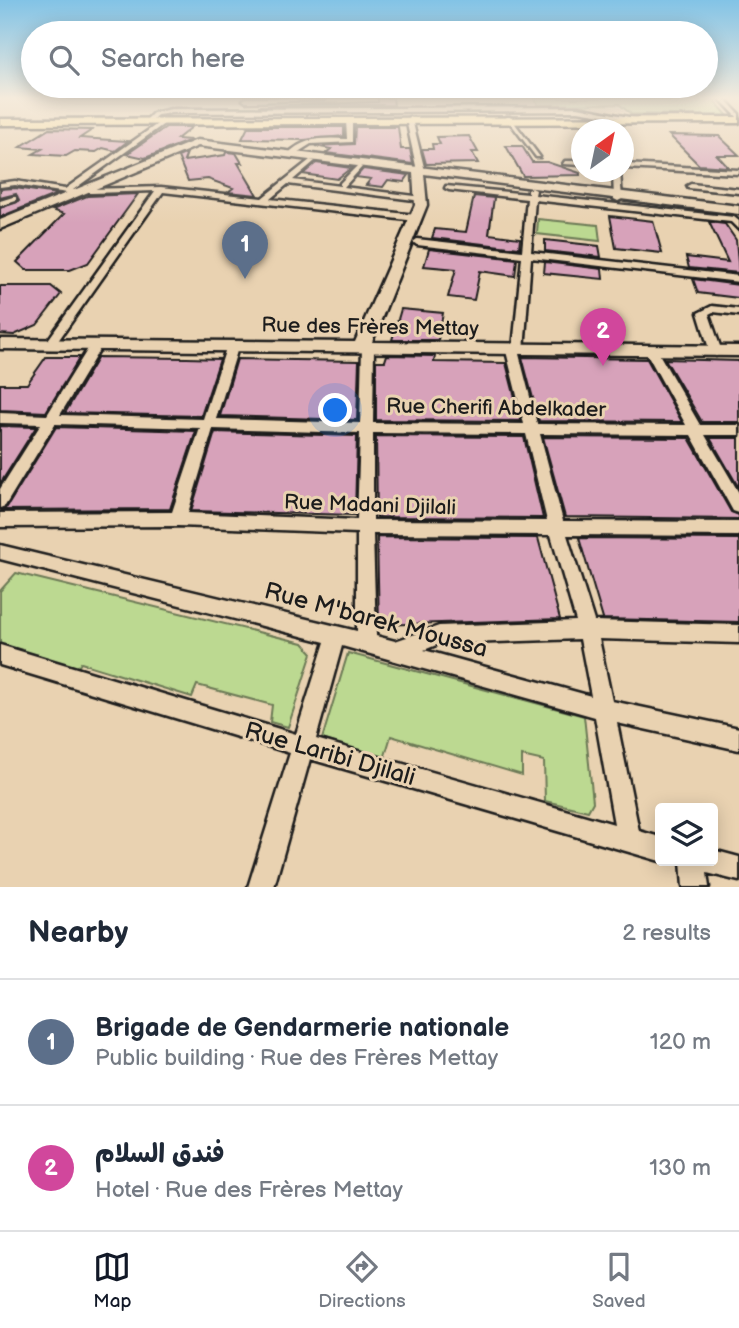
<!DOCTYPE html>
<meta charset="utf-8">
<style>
:root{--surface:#fff;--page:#f2f2f3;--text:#1f2937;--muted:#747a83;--line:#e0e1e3;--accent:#111827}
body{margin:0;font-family:"Balsamiq Sans","Playpen Sans Arabic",sans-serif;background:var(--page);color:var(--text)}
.controls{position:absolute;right:21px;bottom:21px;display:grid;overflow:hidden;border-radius:7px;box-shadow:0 4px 18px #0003}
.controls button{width:63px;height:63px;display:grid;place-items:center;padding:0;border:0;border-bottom:2px solid var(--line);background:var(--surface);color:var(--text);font:35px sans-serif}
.compass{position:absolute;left:571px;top:119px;width:63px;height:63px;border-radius:50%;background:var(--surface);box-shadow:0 4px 18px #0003;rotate:33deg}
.you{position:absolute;left:336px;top:411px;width:24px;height:24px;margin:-18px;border:5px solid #fff;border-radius:50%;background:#1a73e8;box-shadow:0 0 0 10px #1a73e833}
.badge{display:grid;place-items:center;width:46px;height:46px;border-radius:50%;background:var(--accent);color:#fff;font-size:23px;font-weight:700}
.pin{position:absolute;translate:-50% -58px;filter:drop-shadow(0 2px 4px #0008)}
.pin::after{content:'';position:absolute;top:37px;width:24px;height:21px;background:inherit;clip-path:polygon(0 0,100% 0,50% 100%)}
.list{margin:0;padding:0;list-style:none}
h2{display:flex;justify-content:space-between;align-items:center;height:91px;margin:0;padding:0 28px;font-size:30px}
h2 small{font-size:23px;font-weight:400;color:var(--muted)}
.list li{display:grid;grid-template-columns:46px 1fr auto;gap:21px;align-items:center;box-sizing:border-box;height:126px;padding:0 28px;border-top:2px solid var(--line)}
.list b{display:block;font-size:26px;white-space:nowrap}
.list p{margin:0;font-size:23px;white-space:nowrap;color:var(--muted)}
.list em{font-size:23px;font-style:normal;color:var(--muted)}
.icon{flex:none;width:38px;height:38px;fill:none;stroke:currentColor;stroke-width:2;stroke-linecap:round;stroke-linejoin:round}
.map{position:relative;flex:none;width:739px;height:887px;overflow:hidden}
.search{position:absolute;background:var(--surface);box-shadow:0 4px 18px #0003;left:21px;right:21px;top:21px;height:77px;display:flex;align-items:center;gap:18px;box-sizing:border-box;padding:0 24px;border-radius:38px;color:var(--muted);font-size:26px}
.sheet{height:343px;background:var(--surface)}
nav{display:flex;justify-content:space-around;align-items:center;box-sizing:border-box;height:98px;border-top:2px solid var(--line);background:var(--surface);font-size:19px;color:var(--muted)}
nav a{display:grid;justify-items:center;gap:4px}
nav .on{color:var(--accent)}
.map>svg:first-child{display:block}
.green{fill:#bcd991;stroke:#6c7a56;stroke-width:2}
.building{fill:#d7a2ba;stroke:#1c1c1c;stroke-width:2}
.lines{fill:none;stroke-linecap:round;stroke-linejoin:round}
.street-casing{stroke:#1c1c1c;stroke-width:5}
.secondary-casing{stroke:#1c1c1c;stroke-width:5}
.primary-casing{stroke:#1c1c1c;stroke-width:5}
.street{fill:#e9d2b1;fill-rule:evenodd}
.secondary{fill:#e9d2b1;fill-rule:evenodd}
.primary{fill:#fbdf96;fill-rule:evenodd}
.labels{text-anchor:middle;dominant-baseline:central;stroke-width:6;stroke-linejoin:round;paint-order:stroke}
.street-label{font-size:21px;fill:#1c1c1c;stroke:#e9d2b1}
.near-street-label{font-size:24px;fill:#1c1c1c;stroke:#e9d2b1}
</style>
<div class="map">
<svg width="739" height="887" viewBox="0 0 739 887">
<rect width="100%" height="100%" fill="#e9d2b1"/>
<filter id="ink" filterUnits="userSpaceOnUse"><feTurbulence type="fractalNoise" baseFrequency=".0143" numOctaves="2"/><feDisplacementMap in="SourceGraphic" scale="14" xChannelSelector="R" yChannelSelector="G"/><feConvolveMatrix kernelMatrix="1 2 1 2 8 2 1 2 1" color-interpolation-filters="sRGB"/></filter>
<g filter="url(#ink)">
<path class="green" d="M535 98H712L728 116 631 114 619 104 538 105Z
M538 219 598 225 600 241 537 234Z
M16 573 303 643 312 653 288 727 270 722 272 705 197 685 192 697 81 663 76 670 0 647V591Z
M348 653 584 716 593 802 588 811 545 801 544 761 522 756V775L391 736 384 759 322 739Z"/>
<path class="building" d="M378 98H393L394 105 258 106 378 102Z
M166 127H192L177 139 191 140 145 158 127 154Z
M248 127H344V136L304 140 242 139Z
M355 127H398L401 149H410L413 164 326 153 331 149 315 146 354 144Z
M49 129 92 130 80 138 128 141 115 151 103 148 96 152 75 151 66 156 33 154 42 149 20 147Z
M669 135 719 136 739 155H717L728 167 699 165Z
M469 136 478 152H472L478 163 426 164 422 149H433L432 144H440L437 137Z
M506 146H522L532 162H547L580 173V175L523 176Z
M226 152 236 153 242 163H238L257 195 228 192 233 188 208 179 188 181 178 157 187 153 184 161 225 155Z
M316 163 351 168 337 179 303 174Z
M363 169 409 175 404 182 388 180 383 187 366 185 371 179 356 177Z
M15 188 57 194 0 217V208L19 201 16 194 0 198V189Z
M138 194 88 263 70 270H26L17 262 64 214 52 210 87 196Z
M474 196 494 198 489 234 520 238 519 248 432 238 435 229 466 232Z
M610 216 653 221 662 253 616 248Z
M709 222 725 224 736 240 739 273 689 268 686 257 728 262Z
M545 240 599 246 601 257 545 251Z
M429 249 517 259 515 276 480 271 474 300 448 297 456 269 424 266Z
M545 262 602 269 603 279 544 273Z
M693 279 739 285V298L698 293Z
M0 286H51L61 294 37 325 14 335 0 334Z
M401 309 443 313 438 340H392Z
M387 355 435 356 434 362 506 363 521 421 376 420V361H385Z
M46 357H80L46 412 0 410V384H27Z
M98 357 187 358 220 359 201 416 65 413Z
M522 357 647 359 682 422 539 421Z
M237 359 359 361 357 420 220 416Z
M665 359 739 361V422H702Z
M0 426 36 427 0 484Z
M56 427 196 431 170 509 1 510 7 507Z
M215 432 357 436 355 515 191 511Z
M376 436 524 437 543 518 377 517Z
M543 437 689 438 731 512 739 515V519L565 517Z
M710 438H739V488Z
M377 537 538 538 560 619 379 625Z
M579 538 739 539V622L603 619Z"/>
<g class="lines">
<defs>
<path id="street" d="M246 98H321L324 100 246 102 243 100Z
M719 98H724L739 114V119Z
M578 107 634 118 631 120 578 111 171 113 157 115 150 122 145 121 153 113 171 109Z
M409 117 412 119 425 171 421 173 417 171 406 119Z
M506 117H510L540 157H536Z
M349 118 352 120V142L311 144 292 156 287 155C303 137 324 138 347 139L346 120Z
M163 120 168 121 73 190 80 191V195L15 185 0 187V183L15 181 65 189Z
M310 160 315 161 293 180 340 186V183L358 165 362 167 344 187 422 197 426 199 422 201 288 184 270 199 416 215 420 218 416 221 163 192 53 348H45V344L155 191 92 193H89V189L161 187 262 198Z
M565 161H582V165L563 164Z
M624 164 739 170V174L624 168Z
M613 172H620L622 199 618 201 614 199Z
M691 184 739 189V193L688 188 687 186Z
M446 186 528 194V190L532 188 536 190 535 195 734 217 739 221V230L731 222 535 200 531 252 739 276V282L531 258 524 351 519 354 537 424 686 425 646 352 652 348 658 352 700 425H739V435H705L739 493V513L733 511 691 435 540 434 563 521 739 522V536L567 535 594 621 739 625V643L599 639 612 701 739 728V750L617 723 639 831 660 837V861L310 759 274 887H248L290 753 0 665V645L296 734 325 642 0 559V545L357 631V533L178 526 0 527V513L172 512 200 428 55 424 5 506 0 508V489L41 424 0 423V413L47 415 89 347 95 343 101 347 60 415 203 419 226 348 232 344 238 348 216 419 360 423 362 348 368 344 374 348 373 423 524 424 506 351 513 348 522 257 417 245 413 242 417 239 522 251 527 199 449 190 445 188ZM213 429 360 433 357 520 188 513ZM373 433 526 434 547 521 373 520ZM373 534 551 535 576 621 439 626 395 641 376 636ZM580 639 591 696 424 650 439 644ZM342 646 595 717 614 824 316 739Z
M13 197H16V201L0 206V201Z
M712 306 739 309V315L713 312 709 314 722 352 716 356 710 352 698 313Z
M713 850 739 857V881L707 873 709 887H683L681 861H713Z"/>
<path id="secondary" d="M197 140 739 206V214L424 174 427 205 372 342 739 346V356L0 349V339L355 342 415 205 413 173 198 146 0 229V220Z"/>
<path id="primary" d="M739 117V123L0 125V119Z"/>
</defs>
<use href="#street" class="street-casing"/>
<use href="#secondary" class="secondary-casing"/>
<use href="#primary" class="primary-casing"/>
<use href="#street" class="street"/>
<use href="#secondary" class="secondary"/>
<use href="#primary" class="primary"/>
</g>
</g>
<linearGradient id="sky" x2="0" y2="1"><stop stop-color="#82c3e6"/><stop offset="0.44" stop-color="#f5ebdc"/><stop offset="1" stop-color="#f5ebdc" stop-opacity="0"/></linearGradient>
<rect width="739" height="223" fill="url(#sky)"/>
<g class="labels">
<g class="street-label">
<text transform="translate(370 327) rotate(1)">Rue des Frères Mettay</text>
<text transform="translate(496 408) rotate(1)">Rue Cherifi Abdelkader</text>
<text transform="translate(370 505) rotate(2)">Rue Madani Djilali</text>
</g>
<g class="near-street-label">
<text transform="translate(376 620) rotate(15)">Rue M'barek Moussa</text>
<text transform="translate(330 754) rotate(16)">Rue Laribi Djilali</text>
</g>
</g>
</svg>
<div class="controls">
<button><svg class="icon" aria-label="layers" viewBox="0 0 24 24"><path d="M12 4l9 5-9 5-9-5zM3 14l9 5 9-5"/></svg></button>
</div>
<svg class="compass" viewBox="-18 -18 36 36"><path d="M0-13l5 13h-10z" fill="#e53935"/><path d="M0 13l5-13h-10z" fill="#747a83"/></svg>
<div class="you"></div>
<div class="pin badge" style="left:245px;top:279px;background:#5c6f8a">1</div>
<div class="pin badge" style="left:603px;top:366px;background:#d1479c">2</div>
<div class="search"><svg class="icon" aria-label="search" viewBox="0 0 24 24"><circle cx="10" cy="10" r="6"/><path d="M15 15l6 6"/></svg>Search here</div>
</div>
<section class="sheet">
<h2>Nearby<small>2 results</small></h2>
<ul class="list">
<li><span class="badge" style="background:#5c6f8a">1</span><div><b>Brigade de Gendarmerie nationale</b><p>Public building · Rue des Frères Mettay</p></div><em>120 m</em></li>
<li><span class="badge" style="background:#d1479c">2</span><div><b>فندق السلام</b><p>Hotel · Rue des Frères Mettay</p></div><em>130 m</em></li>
</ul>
</section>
<nav>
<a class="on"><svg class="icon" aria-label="map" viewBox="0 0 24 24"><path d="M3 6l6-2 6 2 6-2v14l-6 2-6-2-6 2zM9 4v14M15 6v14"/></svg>Map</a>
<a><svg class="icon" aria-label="directions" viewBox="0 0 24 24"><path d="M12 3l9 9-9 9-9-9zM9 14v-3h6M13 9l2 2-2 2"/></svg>Directions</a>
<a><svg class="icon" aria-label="saved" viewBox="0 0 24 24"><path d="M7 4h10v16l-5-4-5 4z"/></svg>Saved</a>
</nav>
